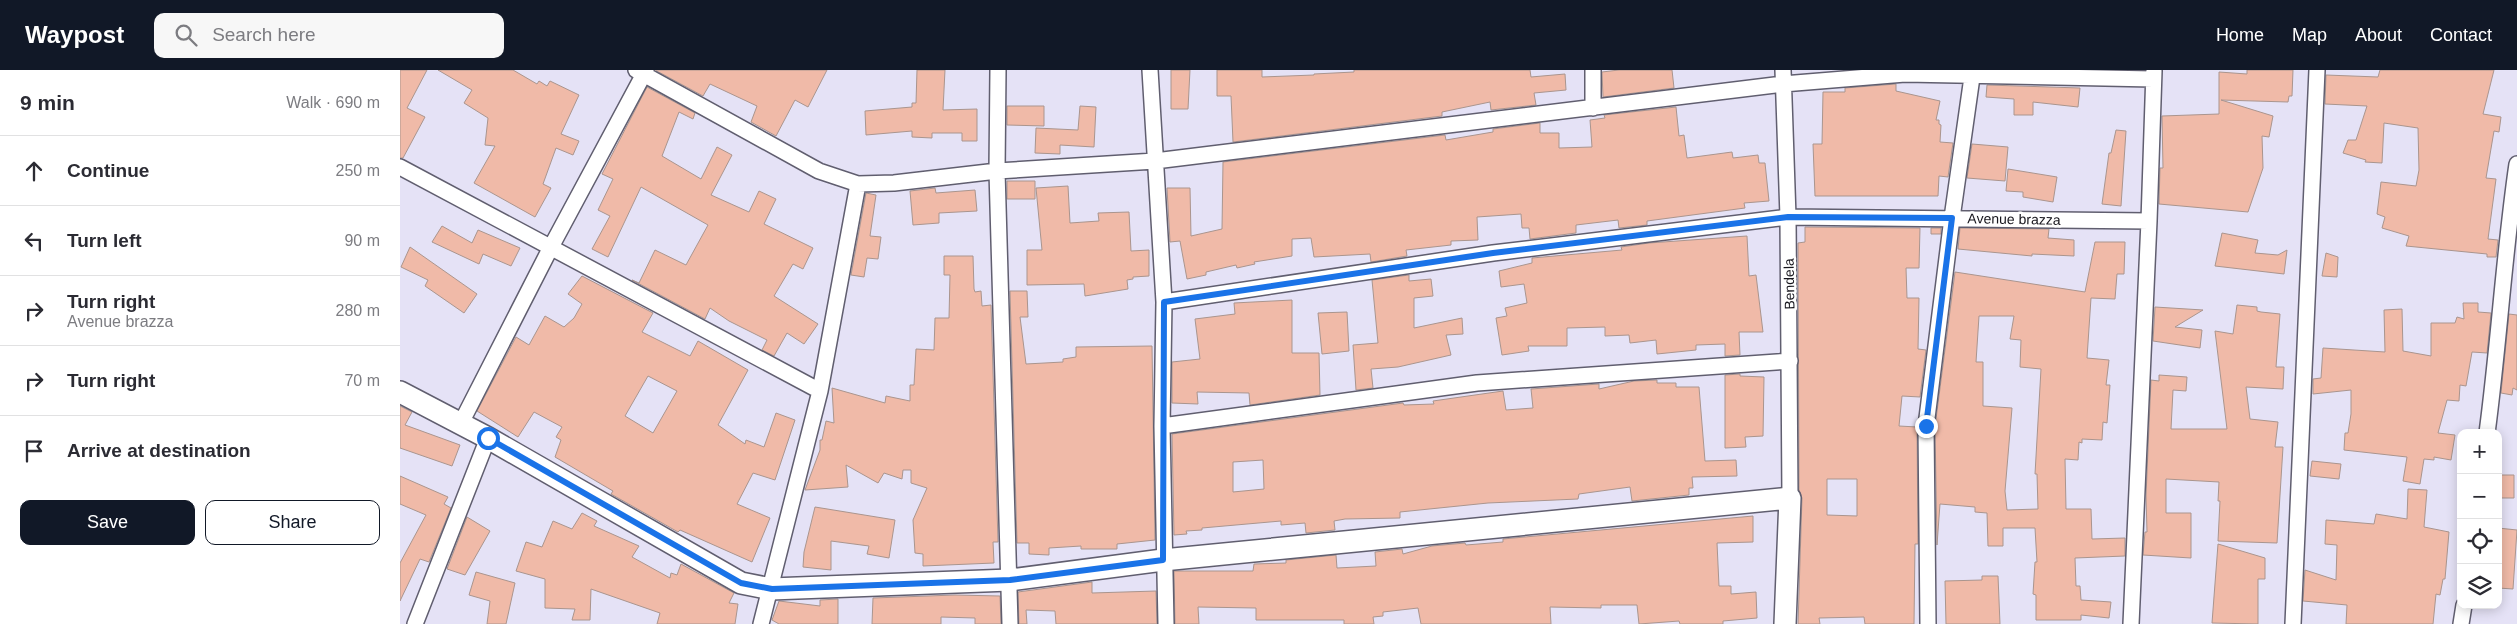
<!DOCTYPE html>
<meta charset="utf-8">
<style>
:root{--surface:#fff;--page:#f7f7f7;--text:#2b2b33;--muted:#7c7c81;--line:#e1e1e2;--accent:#111827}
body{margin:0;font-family:Helvetica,sans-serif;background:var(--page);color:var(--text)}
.controls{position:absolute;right:15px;bottom:15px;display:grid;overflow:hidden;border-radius:10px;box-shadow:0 2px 12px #0003}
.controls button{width:45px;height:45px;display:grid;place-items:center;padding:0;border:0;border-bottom:1px solid var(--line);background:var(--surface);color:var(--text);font:25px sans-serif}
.stop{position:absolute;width:15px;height:15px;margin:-11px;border:4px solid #1a73e8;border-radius:50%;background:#fff}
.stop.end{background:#1a73e8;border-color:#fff;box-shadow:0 1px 5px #0008}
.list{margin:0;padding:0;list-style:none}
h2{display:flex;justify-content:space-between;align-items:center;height:65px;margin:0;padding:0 20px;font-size:21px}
h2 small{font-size:16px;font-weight:400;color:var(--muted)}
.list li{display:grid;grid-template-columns:32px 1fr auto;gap:15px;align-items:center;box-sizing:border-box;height:70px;padding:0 20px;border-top:1px solid var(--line)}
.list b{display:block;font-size:19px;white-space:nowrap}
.list p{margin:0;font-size:16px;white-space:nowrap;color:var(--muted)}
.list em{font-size:16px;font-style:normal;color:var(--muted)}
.actions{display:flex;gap:10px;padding:15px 20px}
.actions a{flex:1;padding:11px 0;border:1px solid var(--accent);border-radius:10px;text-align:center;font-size:18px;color:var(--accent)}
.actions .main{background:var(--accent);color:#fff}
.icon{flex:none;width:28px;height:28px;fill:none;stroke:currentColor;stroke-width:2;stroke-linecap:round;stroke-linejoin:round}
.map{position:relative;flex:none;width:2117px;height:554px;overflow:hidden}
header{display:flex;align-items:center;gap:30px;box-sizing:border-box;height:70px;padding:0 25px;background:var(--accent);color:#fff}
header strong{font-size:24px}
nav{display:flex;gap:28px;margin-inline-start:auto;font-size:18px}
.search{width:350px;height:45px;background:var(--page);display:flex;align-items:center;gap:12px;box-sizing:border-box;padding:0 18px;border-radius:10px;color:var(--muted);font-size:19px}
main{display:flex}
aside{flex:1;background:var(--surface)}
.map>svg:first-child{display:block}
.building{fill:#f0baa8;stroke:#aa958e;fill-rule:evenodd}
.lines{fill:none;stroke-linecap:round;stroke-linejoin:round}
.street-casing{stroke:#605e6f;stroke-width:18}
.secondary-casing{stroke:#605e6f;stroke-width:24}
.street{stroke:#fff;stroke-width:15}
.secondary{stroke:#fff;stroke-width:21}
.route{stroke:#1a73e8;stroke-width:6}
.labels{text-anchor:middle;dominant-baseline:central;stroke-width:5;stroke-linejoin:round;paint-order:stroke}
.street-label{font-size:14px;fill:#16151c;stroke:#fff}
</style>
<header>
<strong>Waypost</strong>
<div class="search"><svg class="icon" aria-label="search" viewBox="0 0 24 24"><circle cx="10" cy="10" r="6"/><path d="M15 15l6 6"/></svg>Search here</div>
<nav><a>Home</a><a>Map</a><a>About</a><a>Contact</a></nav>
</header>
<main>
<aside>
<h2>9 min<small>Walk · 690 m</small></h2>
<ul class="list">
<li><svg class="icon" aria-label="ahead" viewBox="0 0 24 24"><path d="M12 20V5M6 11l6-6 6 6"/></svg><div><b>Continue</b></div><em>250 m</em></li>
<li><svg class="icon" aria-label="left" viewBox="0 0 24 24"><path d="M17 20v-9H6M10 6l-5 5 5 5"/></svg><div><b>Turn left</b></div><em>90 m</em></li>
<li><svg class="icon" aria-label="right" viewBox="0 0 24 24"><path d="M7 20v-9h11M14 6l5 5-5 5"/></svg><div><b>Turn right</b><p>Avenue brazza</p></div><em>280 m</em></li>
<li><svg class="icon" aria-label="right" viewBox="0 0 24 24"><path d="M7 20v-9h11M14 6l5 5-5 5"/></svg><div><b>Turn right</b></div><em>70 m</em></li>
<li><svg class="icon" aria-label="arrive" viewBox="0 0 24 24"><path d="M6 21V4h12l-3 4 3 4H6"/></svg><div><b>Arrive at destination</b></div></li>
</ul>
<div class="actions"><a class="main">Save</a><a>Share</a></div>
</aside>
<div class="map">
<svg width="2117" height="554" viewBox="0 0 2117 554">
<rect width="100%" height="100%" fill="#e5e2f6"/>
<path class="building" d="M0 0H27L7 38 25 47 3 88H0Z
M38 0H113L137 14 139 11 147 16 150 11 179 25 161 64 179 71 173 85 156 78 143 114 151 118 135 147 74 113 95 76 85 75 88 48 64 33 72 20Z
M255 0H427L408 37 395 30 376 66 351 52 357 36 310 14 303 26Z
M517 0H545L543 40 577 39V71H562V63H532V68L512 67V61L466 65 465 41 512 37V33H516Z
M771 0H790L788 39H771Z
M817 0H862V7L914 5V4L954 2V0H1130L1131 7 1165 4 1166 20 1134 23 1136 35 1091 40 1090 32 1042 42V46L833 72 831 26H817Z
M1219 0H1272L1274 18 1203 27 1202 2Z
M1847 0H1893L1892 26H1889L1888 32 1821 30 1873 46 1869 67 1862 66 1863 98 1848 142 1759 134 1760 98H1763L1762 46 1819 44V2L1847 4Z
M1980 0H2094L2083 44 2101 47 2099 62 2094 61 2086 108 2096 109 2088 169 2098 170 2096 187H2087V184L2006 176 2009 166 1982 158 1985 147 1977 144 1981 112 2016 116 2019 100 2018 58 1984 53 1982 93 1965 92 1966 90 1943 83 1948 70H1956L1967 36 1925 34 1926 5 1978 7Z
M1496 14V21L1540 31 1536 50H1539V54L1541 55 1540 72 1553 73 1548 107 1539 106 1538 126H1415L1413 74H1422L1423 22H1445V18Z
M1587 15 1680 18 1678 37 1633 32V45H1614V29L1586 27Z
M247 17 295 43 293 49 279 42 262 86 301 109 317 77 332 85 311 125 349 142 359 121 376 129 364 154 413 178 403 199 393 194 374 226 418 254 404 274 387 263 374 286 362 280 367 270 329 251 310 238 305 249 232 210 239 213 255 180 286 195 308 155 241 117 208 187 192 179 210 146 198 140 213 109 202 104Z
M607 36H644V56L607 55Z
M680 36 696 37 694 77 660 75V84L635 83 636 58 678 60Z
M1276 37 1279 66 1284 65 1287 88 1332 82 1333 88 1358 85 1359 93H1365L1369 131 1344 133 1345 138 1247 151V155L1219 158 1218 150 1176 155V163L1130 169 1129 158H1122L1121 144 1077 147 1078 170 1051 171V175L1006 180 1007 186 971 192 970 184 914 187 911 168 892 169V186L854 192 855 194 837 198 836 195 806 202V205L787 209 780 171 770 172 767 118H790L791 166 822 159 823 92 1045 65 1046 70 1093 62V59L1140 53V63H1159V78L1192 77 1190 50 1205 48 1204 45Z
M1716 60 1726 61 1721 136 1702 134 1709 83H1711Z
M1572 74 1608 77 1605 111 1567 108Z
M1608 99 1657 107 1653 132 1623 127V122L1606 121Z
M607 111H635V129H607Z
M668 116 670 153 699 151 698 143 729 142 731 181 749 180V206L733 207V209L727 210 728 219 685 226 684 214 627 215V180H642L636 118Z
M535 118 536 123 575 120 577 141 539 143V153L513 155 510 121Z
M466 123 476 125 470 166 481 167 478 189 467 188 464 207 451 205Z
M42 156 72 173 78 160 120 178 111 196 83 184 79 194 32 172Z
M1405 157 1520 158 1519 198H1506L1507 228H1519L1518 279 1526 280 1520 327 1502 326 1499 356 1517 357 1518 474H1515L1514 554H1465L1464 547 1419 548 1420 554H1398L1402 428 1399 420 1398 173 1405 172ZM1427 409H1457V446L1427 445Z
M1531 158H1541V164H1531Z
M1560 158 1649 159 1648 168 1674 170V186L1632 184V186L1558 179Z
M1822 163 1858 170 1855 183 1878 185 1887 180 1884 204 1815 196Z
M1347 166 1349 206 1356 205 1363 262H1339L1340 285 1325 286V274L1296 275V280L1257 284 1256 270 1230 273 1229 265 1205 266V257L1167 258V276H1128L1129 281 1102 285 1096 248 1107 246 1105 238 1127 233 1124 214 1101 217 1099 201 1132 193V188L1222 180 1221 177 1249 173Z
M1695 172H1725L1724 204H1717L1715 229 1691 228 1687 288 1709 290 1706 315H1710L1707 353 1703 352 1702 370 1682 369V373L1679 372 1678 390 1665 389 1666 439H1691L1692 469 1725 468V486L1675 488 1676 516H1680L1681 530 1711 532 1709 548 1681 545V550H1636V525L1633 524 1635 492H1637L1635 458H1603V476H1588L1587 443 1575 442V437L1540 434 1537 475 1535 357 1555 202 1685 222ZM1579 246H1614L1610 269 1621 270 1620 297 1641 299 1635 404H1637L1638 439 1607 440 1605 421 1612 338 1583 336V292H1576Z
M10 177 77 224 64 243 25 216 28 210 1 197Z
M1926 183 1938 187 1937 207 1922 206Z
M544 186H573L574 219 575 222 581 221 582 236 591 235 598 472H593L594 493 523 496V484L515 483 513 450 527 418 511 413V400H503L502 409 484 403 478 413 446 395 448 417 405 420 420 380V370H422L426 351 434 353 432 318 485 333 486 326 510 331V315H514L516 279 534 280 535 248H549L550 205H544Z
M1009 205V211L1031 209 1033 226 1014 228V258L1062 248 1063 264 1046 265 1051 285 998 297 971 299 973 318 956 320 953 275 978 273 972 210Z
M182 206 253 243 242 262 290 286 298 271 348 300 318 355 345 374 346 370 364 377 376 343 395 350 375 410 353 403 337 434 370 448 352 492 280 460 278 462 211 424 213 421 155 387 161 370 156 367 162 357 134 342 118 367 77 341 116 267 129 275 145 246 164 257 174 248 182 234 168 224ZM248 306 277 321 253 363 225 346Z
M610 221H627L628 247H620L626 294 663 292V289L676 287V277L752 276 755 470 717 474V479H681V476L649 478V485L629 484V473H617Z
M892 230V283H919L920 325 850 335 849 323 797 322 798 334 772 333V292L800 289 795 249 835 244 834 233Z
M2063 233H2078V242L2091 243 2087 283 2072 282 2066 316 2060 315 2059 331 2047 330 2038 363 2055 365 2051 390 2034 387V390L2024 389 2020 414 2003 411 2007 387 1944 380 1945 363H1948L1951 344V320L1913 324V309L1921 308 1923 278 1985 282 1984 240 2002 239 2003 281 2031 286V253H2055L2057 247 2064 249Z
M1837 235 1857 237V241L1861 242 1880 244 1876 297H1884L1883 319 1846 317 1850 349 1878 352 1875 377H1883L1877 473 1818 471 1820 431H1818L1819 412 1766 409V443H1791V488L1743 485 1745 462H1747L1746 426 1751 310 1759 311V305L1787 307 1786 321 1773 320 1771 359H1827L1815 261 1833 264Z
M1755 237 1803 240 1775 257 1802 260 1800 278 1753 271Z
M947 242 949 281 922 284 918 243Z
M2109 244 2117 245V320L2113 318 2112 325 2101 323Z
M1340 304V306L1364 307 1363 366 1345 367 1346 377 1325 378V305Z
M1257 310V313H1276V317H1299L1305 391 1336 390 1337 406 1292 407 1293 418H1289V425L1232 431 1230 417 1179 424 1178 429 1088 433 1000 442V448L945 449 934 451 935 460 906 463 905 453 881 455V451L802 458V460L786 461 787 464 774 465 772 364 1003 333 1004 335 1034 334 1033 331 1103 321 1106 340 1133 338 1131 319 1199 314V319L1234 311ZM863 390 864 419 833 422V392Z
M0 336 12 342 5 355 60 375 52 396 0 378Z
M1912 391 1941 394 1939 409 1910 406Z
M2098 405H2114V428H2098Z
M0 406 48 427 44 434 51 438 29 492 20 489 0 531V493L26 445 0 434Z
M2008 419 2027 420 2024 457 2049 462 2045 509H2043L2040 525 2036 524 2033 554H1946L1947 535 1903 531 1905 500 1936 510 1937 475 1925 474 1926 450 1974 454 1976 444 2007 449Z
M415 437 495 450 489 488 467 484 469 476 431 471V500L403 497 404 482Z
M182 443 197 451 194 456 239 476 232 487 270 508 271 503 277 505 281 494 334 523 329 533 338 534 335 554H257L260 543 191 519 190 550H172L175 539 145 538V509L116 501 126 472 142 477 153 451 172 459Z
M1353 446V472L1317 473 1319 516H1331V524L1356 522 1357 548 1323 551V554H1280L1279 551 1239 554 1237 535H1201V538L1150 537 1151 554H1021L1018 538 983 542V546L973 547 974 554H944V550H856V538L798 537 799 554H775L774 501H853L854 494 886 493V490L936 485 937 498 976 496 975 482 1002 479 1003 484 1032 476 1065 473 1066 475 1103 472V469Z
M67 447 90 461 65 505 47 499Z
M2098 458 2117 460 2113 519 2098 518Z
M1818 474 1865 488V509H1858V554L1812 553Z
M76 502 115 513 106 554H87L90 531 69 525Z
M1582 506H1598L1600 554H1546L1545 511 1582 510Z
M692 512V523L756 521 757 554H656L655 541 626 540 627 554H619L618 522Z
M555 525 600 526 601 554H575V548L541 547V554H472L473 528Z
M438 529V554H379L372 550 379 531 420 536V530Z"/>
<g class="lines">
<defs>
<path id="street" d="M236 0 419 101 458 114 494 113 597 101 755 91 1383 14 1505 4 1753 9
M598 0 597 101 610 554
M750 0 764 232 762 356 766 554
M1193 0V38
M1383 0 1388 147 1390 428
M0 97 420 321
M764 232 1093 183 1388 147 1749 151
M60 355 151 177 246 0
M762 356 1077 313 1390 291
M2087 363C2099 273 2104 183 2117 94
M15 554 88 368
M361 554 420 321 458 114
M1528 554 1526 356 1552 148 1573 0
M1731 554 1749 151 1754 1
M1893 554 1917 0
M2061 554 2064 535"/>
<path id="secondary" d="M0 322 88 368 341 513 371 519 610 510 763 490 1390 428 1385 554"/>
</defs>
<use href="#street" class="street-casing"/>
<use href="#secondary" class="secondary-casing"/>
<use href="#street" class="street"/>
<use href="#secondary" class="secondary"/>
</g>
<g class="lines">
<path class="route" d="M88 368 341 513 372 519 610 510 763 490 764 232 1093 183 1388 147 1552 148 1526 356"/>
</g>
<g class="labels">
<g class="street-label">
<text transform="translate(1614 149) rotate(1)">Avenue brazza</text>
<text transform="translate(1389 214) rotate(-91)">Bendela</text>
</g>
</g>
</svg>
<div class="controls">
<button>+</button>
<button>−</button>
<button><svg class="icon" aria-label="locate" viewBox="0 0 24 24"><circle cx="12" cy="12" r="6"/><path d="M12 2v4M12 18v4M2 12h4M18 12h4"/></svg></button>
<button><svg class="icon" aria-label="layers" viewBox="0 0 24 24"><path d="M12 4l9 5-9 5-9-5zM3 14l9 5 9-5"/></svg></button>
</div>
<div class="stop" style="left:88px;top:368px"></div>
<div class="stop end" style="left:1526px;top:356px"></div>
</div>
</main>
